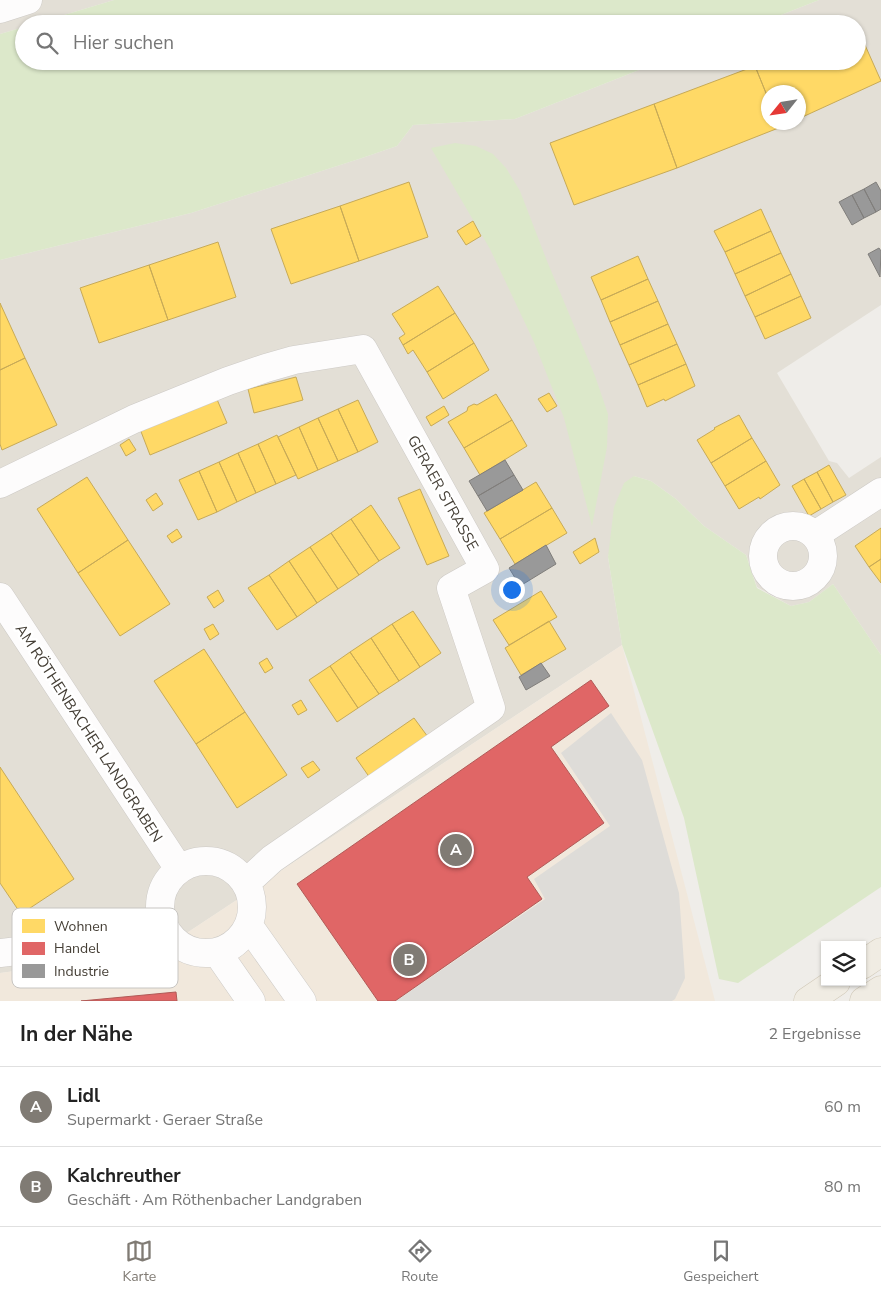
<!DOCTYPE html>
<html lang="de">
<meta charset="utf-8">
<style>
:root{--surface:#fff;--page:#f2f2f2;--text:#222;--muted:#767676;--line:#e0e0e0;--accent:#807b74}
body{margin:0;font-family:"Nunito Sans",sans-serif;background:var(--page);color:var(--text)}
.controls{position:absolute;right:15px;bottom:15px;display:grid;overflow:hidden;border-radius:0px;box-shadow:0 1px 4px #0004}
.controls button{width:45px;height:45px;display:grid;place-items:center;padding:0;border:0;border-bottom:1px solid var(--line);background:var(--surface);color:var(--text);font:25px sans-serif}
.compass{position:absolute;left:761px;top:85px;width:45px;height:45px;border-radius:50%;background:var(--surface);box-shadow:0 1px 4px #0004;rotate:240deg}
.you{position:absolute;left:511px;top:589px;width:18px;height:18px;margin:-12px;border:4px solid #fff;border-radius:50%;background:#1a73e8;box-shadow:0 0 0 8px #1a73e833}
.badge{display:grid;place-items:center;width:32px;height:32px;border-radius:50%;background:var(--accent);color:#fff;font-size:16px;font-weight:700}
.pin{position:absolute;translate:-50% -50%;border:2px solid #fff;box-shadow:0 1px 5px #0006}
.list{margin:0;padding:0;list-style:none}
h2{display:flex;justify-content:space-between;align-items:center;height:65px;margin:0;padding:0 20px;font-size:21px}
h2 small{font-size:16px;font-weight:400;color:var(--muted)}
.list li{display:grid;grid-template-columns:32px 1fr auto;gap:15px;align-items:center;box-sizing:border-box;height:80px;padding:0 20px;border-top:1px solid var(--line)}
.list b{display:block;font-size:19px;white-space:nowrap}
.list p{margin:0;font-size:16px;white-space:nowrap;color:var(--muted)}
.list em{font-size:16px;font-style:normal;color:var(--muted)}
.icon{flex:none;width:28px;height:28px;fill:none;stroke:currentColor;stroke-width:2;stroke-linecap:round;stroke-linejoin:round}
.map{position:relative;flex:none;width:881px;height:1001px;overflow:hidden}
.search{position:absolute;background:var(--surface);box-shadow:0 1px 4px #0004;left:15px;right:15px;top:15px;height:55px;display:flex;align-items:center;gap:12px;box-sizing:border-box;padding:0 18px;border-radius:28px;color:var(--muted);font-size:19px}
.sheet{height:225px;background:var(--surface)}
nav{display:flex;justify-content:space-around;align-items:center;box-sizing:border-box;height:70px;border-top:1px solid var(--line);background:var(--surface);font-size:14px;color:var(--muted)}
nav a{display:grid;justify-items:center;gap:2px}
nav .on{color:var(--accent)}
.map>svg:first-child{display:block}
.residential{fill:#e3dfd6;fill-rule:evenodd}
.commercial{fill:#f1e8dc}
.green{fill:#dce8ca}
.parking{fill:#dedcd8}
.homes{fill:#ffd966;stroke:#c7aa57}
.shops{fill:#e06666;stroke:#b15a57}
.industry{fill:#999;stroke:#807e7b}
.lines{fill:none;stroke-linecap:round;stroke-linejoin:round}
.minor-casing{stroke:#cdcac6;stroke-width:29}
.major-casing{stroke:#d0c8b7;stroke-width:29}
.minor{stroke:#fdfcfc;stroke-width:28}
.major{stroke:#f0ece3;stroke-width:28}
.labels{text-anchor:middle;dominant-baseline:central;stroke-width:5;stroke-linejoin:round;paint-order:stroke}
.street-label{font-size:15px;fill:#443e35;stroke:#fff}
.key{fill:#fff;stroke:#c7c5c2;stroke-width:1}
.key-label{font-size:14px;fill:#443e35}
</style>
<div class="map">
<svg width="881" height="1001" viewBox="0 0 881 1001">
<rect width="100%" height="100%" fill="#efede9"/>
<path class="residential" d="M0 0H114L34 24H24V27L0 34Z
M819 0H881V305L777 373 829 461 837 463 849 478 881 457V655L833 584 809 602 791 606 757 587 746 555 704 526 676 499 651 481 634 476 608 557 622 645 158 952 0 973V260L191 213 362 158 397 146 413 125 515 119 662 61H857V24H758ZM768 92H798V122H768Z"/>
<path class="commercial" d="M622 645 715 1001H0V973L158 952Z"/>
<path class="green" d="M114 0H819L758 24H34Z
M24 27V61H662L515 119 413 125 397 146 362 158 191 213 0 260V34Z
M455 143 476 146 493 154 506 168 520 191 547 261 595 376 608 414 607 447 592 526 564 418 534 342 490 249 431 148Z
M634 476 651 481 676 499 704 526 746 555 757 588 791 606 809 602 833 584 881 655V887L738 983 719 979 684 818 622 645 608 557 614 507 624 483Z"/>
<path class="parking" d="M611 713 642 760 679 893 685 978 675 999 672 1001H396L545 899 534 879 610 826 561 753Z"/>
<path class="homes" d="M857 27 881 81 798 119V92H768V98L755 66 766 61H857Z
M755 66 768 98V122H779L781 127 677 168 654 104Z
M654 104 677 168 574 205 550 143Z
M409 182 428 237 359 261 340 206Z
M340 206 359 261 291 284 271 229Z
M761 209 771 231 725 252 714 231Z
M473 221 481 236 466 245 457 231Z
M771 231 781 253 735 274 725 252Z
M218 242 236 297 168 320 149 265Z
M781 253 791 274 745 296 735 274Z
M638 256 648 279 601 300 591 277Z
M149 265 168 320 99 343 80 288Z
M791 274 801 296 755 317 745 296Z
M648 279 658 301 610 322 601 300Z
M438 286 455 313 403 345 399 338 405 334 392 314Z
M801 296 811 318 765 339 755 317Z
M658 301 668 324 620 345 610 322Z
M0 303 25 358 0 370Z
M455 313 474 343 427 372 413 350 408 354 403 345Z
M668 324 677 344 629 365 620 345Z
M474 343 489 370 443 399 427 372Z
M677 344 686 364 638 385 629 365Z
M25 358 57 425 2 450 0 444V370Z
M686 364 695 386 665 401 664 399 647 407 638 385Z
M296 377 303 400 254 413 248 389Z
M549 393 557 406 547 412 538 399Z
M496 394 512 420 464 448 448 422 467 411 468 407 474 404 477 405Z
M216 397 227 423 150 455 140 429Z
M358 400 378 442 358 452 338 409Z
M444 406 449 415 431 426 426 417Z
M338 409 358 452 338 461 318 418Z
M739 415 752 438 711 463 697 440 715 429 714 428Z
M318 418 338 461 318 470 299 427Z
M512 420 527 446 480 475 464 448Z
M299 427 318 470 298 479 278 437Z
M277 435 296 475 276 484 258 444Z
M752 438 766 461 725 486 711 463Z
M129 439 136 450 126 456 120 445Z
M258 444 276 484 256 493 238 453Z
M238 453 256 493 237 502 219 462Z
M766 461 780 485 760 499 759 497 739 509 725 486Z
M219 462 237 502 217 512 199 471Z
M829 465 846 495 833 502 817 472Z
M199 471 217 512 198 520 179 480Z
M817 472 833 502 821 509 804 479Z
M87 477 128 540 78 573 37 509Z
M804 479 821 509 809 516 792 486Z
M536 482 552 508 500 539 484 513Z
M420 489 449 556 427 565 398 498Z
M156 493 163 504 153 511 146 500Z
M371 505 400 548 379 561 351 519Z
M552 508 567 533 515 564 500 539Z
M351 519 379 561 359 575 331 533Z
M881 528V559L869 567 855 546Z
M177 529 182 537 172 543 167 536Z
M331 533 359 575 338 589 310 547Z
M595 538 599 552 580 564 573 552Z
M128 540 170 604 120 636 78 573Z
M310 547 338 589 317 603 289 561Z
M881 559V583L869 567Z
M289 561 317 603 297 617 269 575Z
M269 575 297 617 277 630 248 588Z
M218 590 224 601 214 608 207 597Z
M541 591 557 617 509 645 493 620Z
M413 611 441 653 420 667 392 624Z
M549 621 566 649 521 675 505 648Z
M213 624 219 634 210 640 204 629Z
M392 624 420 667 399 681 371 638Z
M371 638 399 681 379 694 350 652Z
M204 649 245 712 196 744 154 681Z
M350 652 379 694 358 708 330 666Z
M267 658 273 668 265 673 259 663Z
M330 666 358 708 337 722 309 680Z
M301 700 307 710 298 715 292 705Z
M245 712 287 775 237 808 196 744Z
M414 718 428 737 370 778 356 758Z
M313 761 320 770 308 778 301 768Z
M0 767 74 879 21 914 0 883Z"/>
<path class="shops" d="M591 680 609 706 551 747 604 823 527 877 542 899 395 1001H378L297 884Z
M176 992 177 1001H81Z"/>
<path class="industry" d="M876 182 881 191V209L876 212 864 189Z
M864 189 876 212 864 218 852 195Z
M852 195 864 218 852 225 839 202Z
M879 248 881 251 880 277 868 254Z
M505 460 514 475 478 496 469 481Z
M514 475 523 490 487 511 478 496Z
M546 545 556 564 520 586 509 568Z
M541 663 550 676 526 690 519 677Z"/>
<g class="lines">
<defs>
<path id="minor" d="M0 9 28 0
M0 484 134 419 228 381 266 368 294 360 363 349 485 569 451 588 491 708 272 859 246 883
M763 556a30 30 0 1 1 60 0a30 30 0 1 1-60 0Z
M815 535 881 492
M0 597 179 869
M160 907a46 46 0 1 1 92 0a46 46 0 1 1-92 0Z
M249 926 302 1001
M217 952 251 1001
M0 953 168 933"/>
<path id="major" d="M862 965 881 952
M808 1001 836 982
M864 1001 881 990"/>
</defs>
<use href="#minor" class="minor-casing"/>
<use href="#major" class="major-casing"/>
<use href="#minor" class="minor"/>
<use href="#major" class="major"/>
</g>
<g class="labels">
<g class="street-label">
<text transform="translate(443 493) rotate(61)">GERAER STRASSE</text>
<text transform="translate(89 733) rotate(57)">AM RÖTHENBACHER LANDGRABEN</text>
</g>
</g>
<rect x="12" y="908" width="166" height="80" rx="8" class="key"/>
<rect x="22" y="919" width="23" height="14" fill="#ffd966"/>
<rect x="22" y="942" width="23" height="13" fill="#e06666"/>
<rect x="22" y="964" width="23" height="14" fill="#999"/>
<g class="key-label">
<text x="54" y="931">Wohnen</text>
<text x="54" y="953">Handel</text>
<text x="54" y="976">Industrie</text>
</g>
</svg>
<div class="controls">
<button><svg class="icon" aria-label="layers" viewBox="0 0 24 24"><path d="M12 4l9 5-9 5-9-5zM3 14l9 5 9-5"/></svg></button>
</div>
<svg class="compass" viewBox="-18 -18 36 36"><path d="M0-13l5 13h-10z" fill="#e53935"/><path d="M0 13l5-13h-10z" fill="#767676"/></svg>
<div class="you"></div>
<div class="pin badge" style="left:456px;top:850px">A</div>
<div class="pin badge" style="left:409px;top:960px">B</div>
<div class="search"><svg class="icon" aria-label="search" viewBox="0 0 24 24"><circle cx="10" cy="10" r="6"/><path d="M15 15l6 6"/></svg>Hier suchen</div>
</div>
<section class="sheet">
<h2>In der Nähe<small>2 Ergebnisse</small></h2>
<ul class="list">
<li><span class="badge">A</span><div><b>Lidl</b><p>Supermarkt · Geraer Straße</p></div><em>60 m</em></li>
<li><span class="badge">B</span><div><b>Kalchreuther</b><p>Geschäft · Am Röthenbacher Landgraben</p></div><em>80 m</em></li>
</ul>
</section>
<nav>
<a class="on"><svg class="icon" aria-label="map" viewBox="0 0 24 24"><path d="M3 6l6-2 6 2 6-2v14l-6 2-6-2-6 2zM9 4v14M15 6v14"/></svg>Karte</a>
<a><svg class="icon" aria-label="directions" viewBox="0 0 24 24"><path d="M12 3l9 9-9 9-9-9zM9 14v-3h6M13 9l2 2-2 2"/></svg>Route</a>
<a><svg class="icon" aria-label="saved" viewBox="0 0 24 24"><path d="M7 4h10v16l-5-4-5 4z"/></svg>Gespeichert</a>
</nav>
